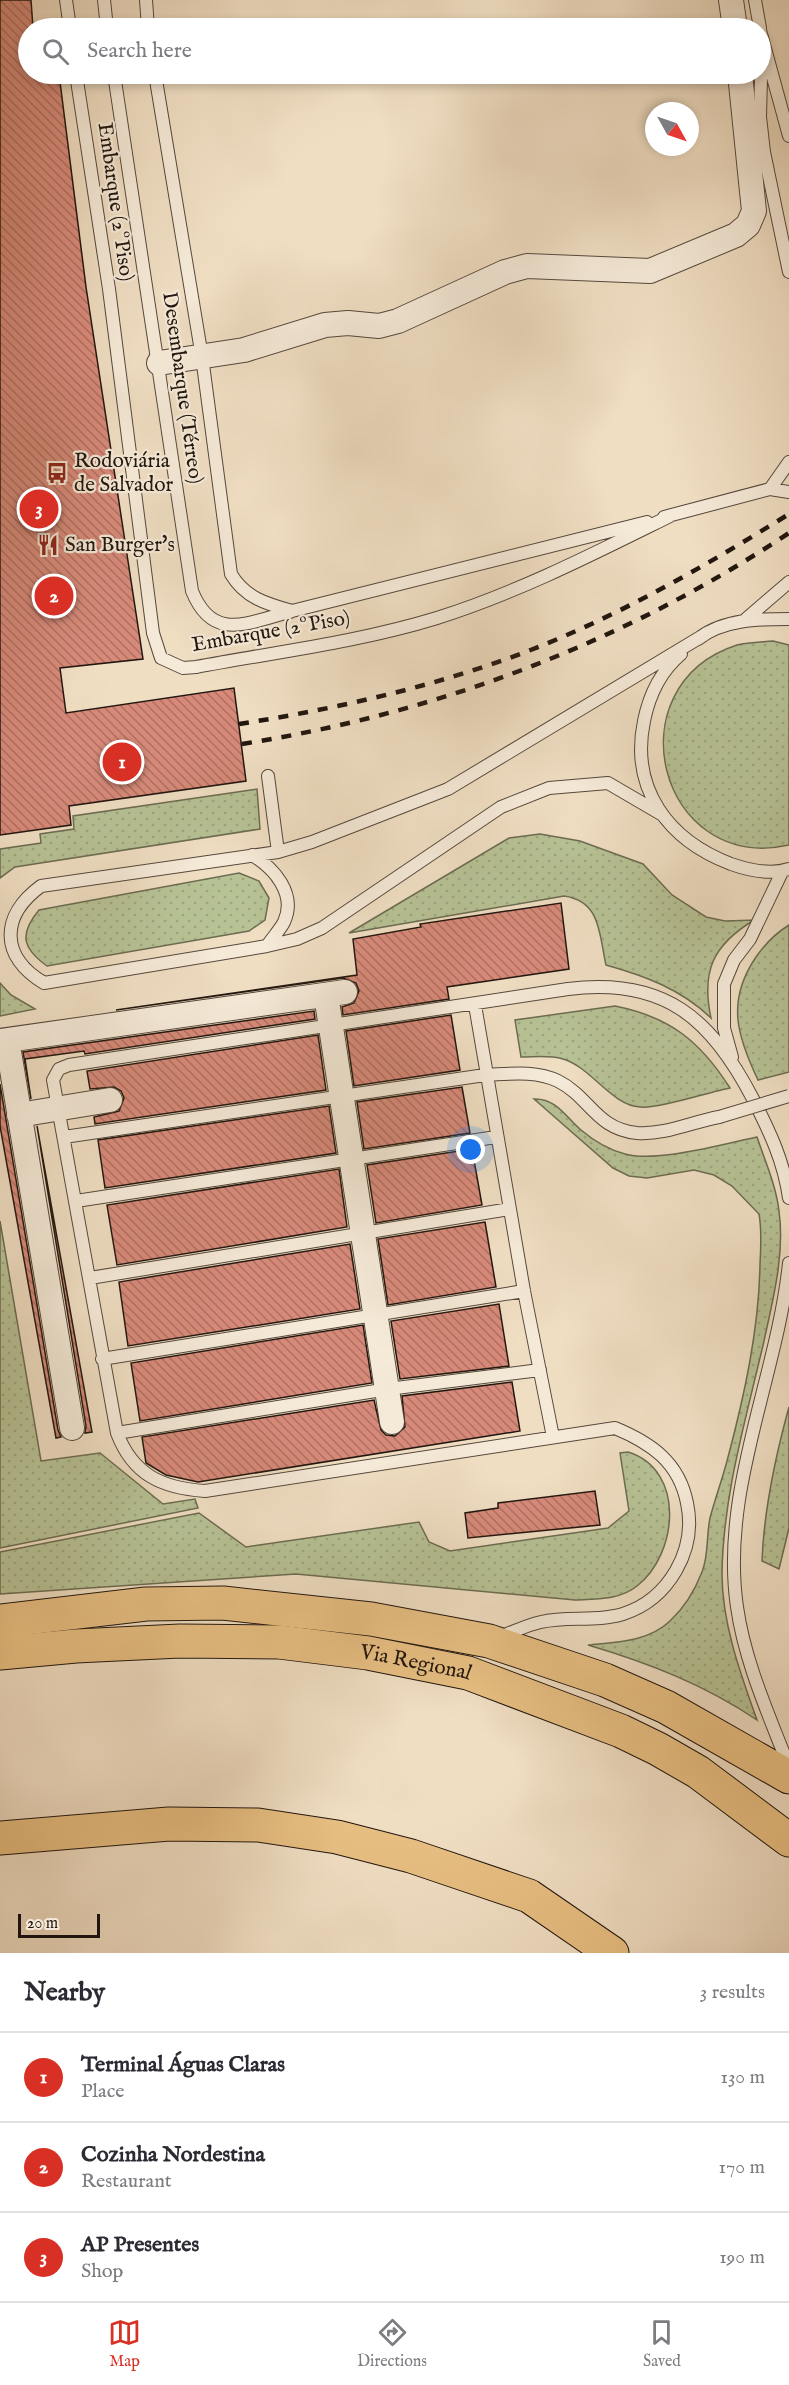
<!DOCTYPE html>
<meta charset="utf-8">
<style>
:root{--surface:#fff;--page:#f7f7f7;--text:#2b2b33;--muted:#7c7c81;--line:#e1e1e2;--accent:#d93025}
body{margin:0;font-family:"IM FELL English",serif;background:var(--page);color:var(--text)}
.compass{position:absolute;left:645px;top:102px;width:54px;height:54px;border-radius:50%;background:var(--surface);box-shadow:0 3px 9px #0003;rotate:130deg}
.scale{position:absolute;left:18px;bottom:15px;width:82px;box-sizing:border-box;padding-left:6px;border:3px solid #21160f;border-top:0;font-size:16px;line-height:21px;white-space:nowrap;color:#21160f;-webkit-text-stroke:4px #f5ead8;paint-order:stroke}
.you{position:absolute;left:471px;top:1150px;width:21px;height:21px;margin:-15px;border:4px solid #fff;border-radius:50%;background:#1a73e8;box-shadow:0 0 0 9px #1a73e833}
.badge{display:grid;place-items:center;width:39px;height:39px;border-radius:50%;background:var(--accent);color:#fff;font-size:20px;font-weight:700}
.pin{position:absolute;translate:-50% -50%;border:3px solid #fff;box-shadow:0 2px 6px #0006}
.list{margin:0;padding:0;list-style:none}
h2{display:flex;justify-content:space-between;align-items:center;height:78px;margin:0;padding:0 24px;font-size:26px}
h2 small{font-size:20px;font-weight:400;color:var(--muted)}
.list li{display:grid;grid-template-columns:39px 1fr auto;gap:18px;align-items:center;box-sizing:border-box;height:90px;padding:0 24px;border-top:2px solid var(--line)}
.list b{display:block;font-size:22px;white-space:nowrap}
.list p{margin:0;font-size:20px;white-space:nowrap;color:var(--muted)}
.list em{font-size:20px;font-style:normal;color:var(--muted)}
.icon{flex:none;width:33px;height:33px;fill:none;stroke:currentColor;stroke-width:2;stroke-linecap:round;stroke-linejoin:round}
.map{position:relative;flex:none;width:789px;height:1953px;overflow:hidden}
.search{position:absolute;background:var(--surface);box-shadow:0 3px 9px #0003;left:18px;right:18px;top:18px;height:66px;display:flex;align-items:center;gap:15px;box-sizing:border-box;padding:0 21px;border-radius:33px;color:var(--muted);font-size:22px}
.sheet{height:348px;background:var(--surface)}
nav{display:flex;justify-content:space-around;align-items:center;box-sizing:border-box;height:84px;border-top:2px solid var(--line);background:var(--surface);font-size:16px;color:var(--muted)}
nav a{display:grid;justify-items:center;gap:3px}
nav .on{color:var(--accent)}
.map>svg:first-child{display:block}
.grass{fill:url(#grass-dots);stroke:#6c6c52;stroke-width:1.5}
.building{fill:url(#building-back-hatch);stroke:#21160f;stroke-width:1.5}
.lines{fill:none;stroke-linecap:round;stroke-linejoin:round}
.lane-casing{stroke:#55483c;stroke-width:14}
.street-casing{stroke:#55483c;stroke-width:26}
.primary-casing{stroke:#21160f;stroke-width:35}
.lane{stroke:#f5ead8;stroke-width:12}
.street{stroke:#f5ead8;stroke-width:24}
.primary{stroke:#e8bf82;stroke-width:33}
.rail{stroke:#21160f;stroke-width:4.5;stroke-dasharray:10 10;stroke-linecap:butt}
.lane-bridge-casing{stroke:#55483c;stroke-width:14;stroke-linecap:butt}
.lane-bridge{stroke:#f5ead8;stroke-width:12}
.labels{text-anchor:middle;dominant-baseline:central;stroke-width:4.5;stroke-linejoin:round;paint-order:stroke}
.street-label{font-size:21px;fill:#21160f;stroke:#f5ead8}
.poi-label{font-size:21px;fill:#21160f;stroke:#f5ead8;text-anchor:start}
</style>
<div class="map">
<svg width="789" height="1953" viewBox="0 0 789 1953">
<defs>
<pattern id="grass-dots" width="8" height="8" patternUnits="userSpaceOnUse" patternTransform="scale(1.5)"><rect width="8" height="8" fill="#b7c295"/><path d="M2 2h.1M6 6h.1" fill="none" stroke="#9da67f" stroke-width="1.8" stroke-linecap="round"/></pattern>
<pattern id="building-back-hatch" width="6" height="6" patternUnits="userSpaceOnUse" patternTransform="scale(1.5)"><rect width="6" height="6" fill="#d88a7a"/><path d="M-1 5l2 2M0 0l6 6M5-1l2 2" fill="none" stroke="#af7062"/></pattern>
</defs>
<rect width="100%" height="100%" fill="#f0dec3"/>
<filter id="stains"><feTurbulence type="fractalNoise" baseFrequency=".00333" numOctaves="4"/><feColorMatrix values="0 0 0 0 .2 0 0 0 0 .09 0 0 0 0 .02 0 0 0 .5 -.17"/></filter>
<radialGradient id="worn" r=".72"><stop offset=".6" stop-color="#630" stop-opacity="0"/><stop offset="1" stop-color="#630" stop-opacity=".3"/></radialGradient>
<path class="grass" d="M773 641 789 645V845C659 874 611 686 737 645 748 642 762 642 773 641Z
M257 789 260 829 15 867 0 878V849L41 843 40 834 74 829 73 816Z
M540 834 580 841 643 864 672 895 706 917 725 921 754 920C713 945 701 971 711 1018 681 989 645 976 606 965 599 934 601 901 564 896L349 933 509 838Z
M239 873 259 881 269 898 265 920 249 931 47 966C22 948 19 934 39 910Z
M789 925V1072L758 1080C737 1036 726 1001 756 957 765 944 776 933 789 925Z
M0 983 11 995 35 1009 0 1016Z
M615 1006C670 1017 700 1041 730 1088 709 1092 658 1109 640 1107 612 1106 591 1067 563 1059 549 1055 535 1057 521 1057L515 1020Z
M534 1099C556 1098 566 1117 581 1130 594 1141 610 1150 625 1154 656 1163 724 1144 757 1137 765 1161 776 1185 779 1211 785 1254 773 1299 764 1341 746 1419 723 1495 722 1574 722 1624 741 1675 757 1720 705 1685 649 1663 588 1645 616 1642 648 1642 670 1621 684 1608 695 1590 702 1572 709 1554 706 1537 710 1518 715 1499 722 1480 727 1461 744 1397 759 1330 760 1264 761 1247 762 1230 759 1214L732 1186 714 1175 694 1170 647 1178 629 1176 613 1168Z
M0 1221 41 1461 100 1453 163 1504 195 1499 198 1508 0 1548Z
M789 1407V1528L779 1569 762 1561C764 1508 775 1458 789 1407Z
M628 1452C686 1470 678 1554 637 1586 620 1600 596 1599 575 1600L296 1574 0 1594V1552L199 1513 246 1547 419 1522 429 1542 450 1551 608 1528 629 1511 620 1453Z"/>
<path class="building" d="M0 0H31L33 28H28V74H59L86 287 143 659 60 668 66 713 234 688 246 781 69 806 71 825 0 835Z
M561 903 569 969 447 987 449 999 343 1015 342 1007 354 1003 359 991 356 983 343 978 116 1010 357 975 353 939 421 927 420 924Z
M314 1011 315 1019 85 1054 84 1051 25 1059 31 1099 23 1052Z
M451 1015 460 1070 354 1086 346 1031Z
M318 1035 326 1090 95 1124 94 1117 119 1111 124 1098 121 1091 114 1087 90 1089 87 1071Z
M0 1084 58 1430 61 1437 56 1438 0 1126Z
M462 1087 470 1133 364 1149 357 1102Z
M329 1106 336 1153 105 1188 98 1140Z
M37 1126 92 1432 85 1433 86 1426Z
M472 1149 482 1205 376 1223 367 1165Z
M339 1169 347 1227 117 1265 107 1205Z
M485 1222 496 1287 388 1305 378 1239Z
M350 1244 360 1309 128 1346 119 1282Z
M499 1304 509 1366 400 1379 391 1321Z
M363 1325 372 1383 140 1421 131 1363Z
M512 1382 520 1431 198 1482 166 1475 146 1463 142 1437 374 1400 381 1430 386 1435 395 1436 405 1427 402 1396Z
M595 1491 600 1525 468 1538 465 1513 498 1508V1503Z"/>
<g class="lines">
<defs>
<path id="lane" d="M66 0 70 28
M104 0 107 28
M146 0 148 28
M755 0 760 28
M760 30 789 136
M762 38 760 117 764 152 789 272
M76 74 109 289 153 633 161 658 183 668 196 667C276 652 359 642 437 618 519 592 593 554 670 516
M114 74 192 591C213 643 248 622 290 612
M155 74 202 357 231 574C245 598 267 604 292 611L647 522
M770 489 789 492
M664 517 770 489 789 462
M746 619 789 582
M698 639C723 619 759 619 789 619
M681 654C661 671 649 696 644 721 630 789 668 840 731 864 748 870 771 875 789 869
M268 776 278 852
M661 814 608 783 549 788 501 807 322 928 297 939 267 946 44 983C0 957 0 916 41 886L278 852 312 842 448 789 704 635
M252 855C274 868 297 894 284 922 280 930 272 938 267 946
M475 1005 524 1291 553 1437
M732 1057 724 1028V984L734 960 750 939 782 872
M64 1137 485 1075C509 1074 535 1070 558 1081 590 1097 596 1129 637 1133 665 1135 692 1122 719 1117
M76 1201 496 1137
M789 1263C777 1378 720 1491 737 1607 745 1663 769 1715 789 1767
M90 1278 510 1209
M102 1359 524 1291
M117 1433 388 1389 540 1370
M498 1638C512 1632 527 1625 541 1622 567 1616 597 1622 623 1614 669 1599 697 1550 687 1503 679 1462 651 1443 615 1428L205 1491C162 1488 133 1475 117 1433L53 1080 59 1069 69 1065 568 989C664 977 711 1018 753 1099 770 1132 784 1162 789 1198"/>
<path id="street" d="M731 0 735 28
M159 363 244 350 325 325 348 323 379 326 398 321 505 272 527 266 650 271 736 235 748 225 754 211 740 74
M326 995 392 1422
M7 1040 72 1428
M0 1041 345 992
M19 1115 110 1100"/>
<g id="primary">
<path d="M0 1621 146 1604 223 1603 371 1619 489 1641 605 1680 666 1707 789 1777"/>
<path id="s1" d="M0 1653 76 1646 180 1641 279 1642 368 1653 468 1673 621 1731 658 1749 698 1772 789 1840"/>
<path d="M0 1838 169 1824 258 1825 337 1837 411 1856 529 1896 612 1953"/>
</g>
</defs>
<use href="#lane" class="lane-casing"/>
<use href="#street" class="street-casing"/>
<use href="#primary" class="primary-casing"/>
<use href="#lane" class="lane"/>
<use href="#street" class="street"/>
<use href="#primary" class="primary"/>
<path class="rail" d="M239 724C322 711 406 693 486 666 593 631 694 573 789 514
M242 744C438 713 623 643 789 533"/>
<defs>
<path id="lane-bridge" d="M719 1117 789 1096"/>
</defs>
<use href="#lane-bridge" class="lane-bridge-casing"/>
<use href="#lane-bridge" class="lane-bridge"/>
</g>
<defs>
<symbol id="bus-bare" viewBox="-9 -9 18 18"><path d="M-5-6H5V4H4V6H2V4H-2V6H-4V4H-5ZM-3.5-4V0h7V-4ZM-3.5 1.2v1.5H-2V1.2ZM2 1.2v1.5H3.5V1.2Z" fill="#8f2418" stroke="#f5ead8" stroke-width="2.5" paint-order="stroke"/></symbol>
<symbol id="restaurant-bare" viewBox="-9 -9 18 18"><path d="M-5-6h1v4h1v-4h1v4h1v-4h1v5L-1.5 .5V6h-2V.5L-5-1ZM5-6V6H3V1.5H1.5Q1.5-4 5-6Z" fill="#8f2418" stroke="#f5ead8" stroke-width="2.5" paint-order="stroke"/></symbol>
</defs>
<g fill-rule="evenodd">
<use href="#bus-bare" x="42" y="458" width="30" height="30"/>
<use href="#restaurant-bare" x="33" y="530" width="30" height="30"/>
</g>
<g class="labels">
<g class="street-label">
<text transform="translate(115 202) rotate(82)">Embarque (2ºPiso)</text>
<text transform="translate(182 388) rotate(82)">Desembarque (Térreo)</text>
<text transform="translate(271 632) rotate(-10)">Embarque (2ºPiso)</text>
<text stroke="none"><textPath href="#s1" startOffset="418">Via Regional</textPath></text>
</g>
<g class="poi-label">
<text x="74" y="461">Rodoviária<tspan x="74" dy="24">de Salvador</tspan></text>
<text x="65" y="545">San Burger's</text>
</g>
</g>
<rect width="100%" height="100%" filter="url(#stains)"/>
<rect width="100%" height="100%" fill="url(#worn)"/>
</svg>
<svg class="compass" viewBox="-18 -18 36 36"><path d="M0-13l5 13h-10z" fill="#e53935"/><path d="M0 13l5-13h-10z" fill="#7c7c81"/></svg>
<div class="scale">20 m</div>
<div class="you"></div>
<div class="pin badge" style="left:122px;top:762px">1</div>
<div class="pin badge" style="left:54px;top:596px">2</div>
<div class="pin badge" style="left:39px;top:509px">3</div>
<div class="search"><svg class="icon" aria-label="search" viewBox="0 0 24 24"><circle cx="10" cy="10" r="6"/><path d="M15 15l6 6"/></svg>Search here</div>
</div>
<section class="sheet">
<h2>Nearby<small>3 results</small></h2>
<ul class="list">
<li><span class="badge">1</span><div><b>Terminal Águas Claras</b><p>Place</p></div><em>130 m</em></li>
<li><span class="badge">2</span><div><b>Cozinha Nordestina</b><p>Restaurant</p></div><em>170 m</em></li>
<li><span class="badge">3</span><div><b>AP Presentes</b><p>Shop</p></div><em>190 m</em></li>
</ul>
</section>
<nav>
<a class="on"><svg class="icon" aria-label="map" viewBox="0 0 24 24"><path d="M3 6l6-2 6 2 6-2v14l-6 2-6-2-6 2zM9 4v14M15 6v14"/></svg>Map</a>
<a><svg class="icon" aria-label="directions" viewBox="0 0 24 24"><path d="M12 3l9 9-9 9-9-9zM9 14v-3h6M13 9l2 2-2 2"/></svg>Directions</a>
<a><svg class="icon" aria-label="saved" viewBox="0 0 24 24"><path d="M7 4h10v16l-5-4-5 4z"/></svg>Saved</a>
</nav>
